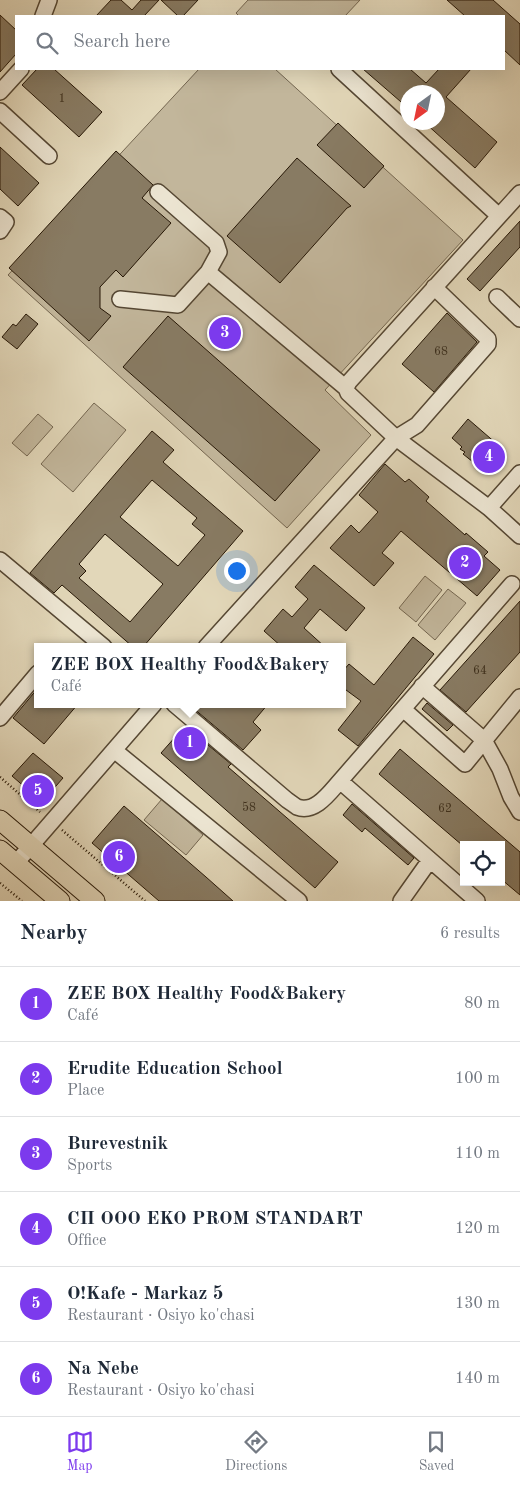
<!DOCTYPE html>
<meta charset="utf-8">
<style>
:root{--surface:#fff;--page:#f6f6f7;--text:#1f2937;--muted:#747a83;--line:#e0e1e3;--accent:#7c3aed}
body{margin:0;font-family:"Old Standard TT",serif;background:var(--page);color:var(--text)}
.controls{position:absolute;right:15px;bottom:15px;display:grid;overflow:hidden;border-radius:0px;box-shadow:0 5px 20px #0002}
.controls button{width:45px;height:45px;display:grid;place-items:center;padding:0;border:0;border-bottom:1px solid var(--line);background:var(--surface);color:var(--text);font:25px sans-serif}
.compass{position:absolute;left:400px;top:85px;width:45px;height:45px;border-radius:50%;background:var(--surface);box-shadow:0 5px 20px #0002;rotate:213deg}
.you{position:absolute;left:236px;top:570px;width:18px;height:18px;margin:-12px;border:4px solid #fff;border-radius:50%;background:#1a73e8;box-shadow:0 0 0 8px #1a73e833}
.badge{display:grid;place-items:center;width:32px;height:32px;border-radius:50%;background:var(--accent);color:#fff;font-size:16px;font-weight:700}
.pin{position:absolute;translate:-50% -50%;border:2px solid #fff;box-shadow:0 1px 5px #0006}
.popup{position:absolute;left:34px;top:643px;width:312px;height:65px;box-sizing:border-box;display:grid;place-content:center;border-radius:0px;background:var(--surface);filter:drop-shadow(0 1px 4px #0005);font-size:16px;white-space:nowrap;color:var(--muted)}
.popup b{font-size:19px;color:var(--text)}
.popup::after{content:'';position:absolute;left:50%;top:100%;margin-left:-10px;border:10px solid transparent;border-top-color:var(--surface)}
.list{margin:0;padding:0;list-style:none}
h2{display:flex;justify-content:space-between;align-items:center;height:65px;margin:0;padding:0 20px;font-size:21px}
h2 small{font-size:16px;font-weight:400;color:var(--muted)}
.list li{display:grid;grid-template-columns:32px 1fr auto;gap:15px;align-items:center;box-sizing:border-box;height:75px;padding:0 20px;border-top:1px solid var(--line)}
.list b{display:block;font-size:19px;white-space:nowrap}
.list p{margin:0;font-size:16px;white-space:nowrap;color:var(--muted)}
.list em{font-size:16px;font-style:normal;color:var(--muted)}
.icon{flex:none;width:28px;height:28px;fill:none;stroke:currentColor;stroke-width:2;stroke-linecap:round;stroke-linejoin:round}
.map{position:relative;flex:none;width:520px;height:901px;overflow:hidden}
.search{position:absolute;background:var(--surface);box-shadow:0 5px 20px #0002;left:15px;right:15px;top:15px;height:55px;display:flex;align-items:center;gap:12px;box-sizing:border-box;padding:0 18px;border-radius:0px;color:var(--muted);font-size:19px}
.sheet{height:515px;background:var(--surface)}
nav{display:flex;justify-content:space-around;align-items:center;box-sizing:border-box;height:70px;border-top:1px solid var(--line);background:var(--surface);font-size:14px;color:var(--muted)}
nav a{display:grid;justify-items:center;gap:2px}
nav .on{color:var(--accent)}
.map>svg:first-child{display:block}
.green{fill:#c2b69b;stroke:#746650}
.building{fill:#887b63;stroke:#261706;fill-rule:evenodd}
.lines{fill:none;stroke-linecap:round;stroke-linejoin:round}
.minor-casing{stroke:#554733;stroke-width:18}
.major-casing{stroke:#261706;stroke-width:21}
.path{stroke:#261706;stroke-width:2.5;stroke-dasharray:1 2.5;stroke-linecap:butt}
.minor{stroke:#ece5d2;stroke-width:15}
.major{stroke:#e2d7b9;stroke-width:19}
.labels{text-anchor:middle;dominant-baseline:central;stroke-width:5;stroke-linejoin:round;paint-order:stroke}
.number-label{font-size:12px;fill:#3e301d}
</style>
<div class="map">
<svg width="520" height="901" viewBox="0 0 520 901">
<rect width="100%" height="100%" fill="#e2d7b9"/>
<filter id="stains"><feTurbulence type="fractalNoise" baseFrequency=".004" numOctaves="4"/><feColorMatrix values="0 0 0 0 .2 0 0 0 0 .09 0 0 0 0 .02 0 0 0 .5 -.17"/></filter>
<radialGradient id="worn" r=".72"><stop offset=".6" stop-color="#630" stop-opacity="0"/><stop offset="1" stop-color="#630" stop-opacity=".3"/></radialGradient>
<path class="green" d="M248 0H360L345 16H239L236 13Z
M199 69H275L463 240 325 390 371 435 287 528 8 275Z
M94 403 126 430 73 492 41 464Z
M38 414 53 427 27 456 12 443Z
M425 576 442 590 416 622 399 608Z
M448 589 466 603 435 640 418 625Z
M162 799 203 835 186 855 144 820Z"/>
<path class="building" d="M111 0H121L132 10 141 0H159L144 16H96Z
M161 0H198L183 16H178Z
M447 0H493L520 24V65L504 50V16H465Z
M0 15 16 30V54L0 72Z
M37 69H54L102 112 79 137 22 85Z
M363 69H410L426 83 439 69H471L446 97 497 142 475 168 424 122H438V92H408V108Z
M338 123 384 166 364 188 317 145Z
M0 147 39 183 18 206 0 189Z
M116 151 153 185 142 198 171 223 123 277 116 270 100 287V308L111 316 89 341 9 268Z
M297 158 351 206 347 208 280 283 227 236Z
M520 221V247L480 291 467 279Z
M447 313 477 342 434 392 402 364Z
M26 314 38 324 17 349 2 337 13 324 16 326Z
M168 316 320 450 275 501 123 367Z
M468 419 505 451 490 470H483L463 454 465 452 460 449 462 447 452 438Z
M152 431 174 450 163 462 243 531 143 647H133L62 585 54 593 30 573ZM152 480 197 518 192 524 205 535 178 566 120 517ZM105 534 163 584 130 622 79 578 86 571 79 564Z
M385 464 405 482 409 479 429 497 426 501 465 535 466 533 488 552 484 556 500 570 477 596 401 531 382 553 394 563 374 586 330 548 351 525 359 533 378 512 359 495Z
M314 565 365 608 346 631 320 609 304 628 325 647H282L264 631 283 609 292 617 308 599 295 587Z
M520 601V652L466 712 440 690Z
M413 637 434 654 358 746 338 730 361 701 342 687V672L349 664 374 685Z
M38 688V704H78L44 744 13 718Z
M427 703 453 725 447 731 422 709Z
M197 704H268L253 722 261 730 243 750 193 708Z
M185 726 231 764 228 767 338 862 315 888 161 753Z
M400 749 520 852V895L501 879V845H462L379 774Z
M33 753 63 778 42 802 12 776Z
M352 804 414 858 408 865 365 828 362 832 343 815Z
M124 806 206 877 233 901H159L92 843Z"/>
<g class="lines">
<defs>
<path id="minor" d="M43 16 49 0
M339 69 499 216
M0 92 21 69
M0 111 49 156
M158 192 216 243 219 252 208 272 346 388
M520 193 349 382 346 388 348 393 396 438 489 508 520 473
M0 217 6 222 0 231
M497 297 520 319
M120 299 178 305 208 272
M489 508 520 536
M0 560 104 647
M206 647 396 438 417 425 488 344V339L434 287
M422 686 484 740 500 769 511 797 520 812
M174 704 287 800C290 802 294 805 297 807 315 814 330 792 340 781L512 584
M403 709 465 764 520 697
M0 718 38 673
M114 750 299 901
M340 781 477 901
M16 863 154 704
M401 901 430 860"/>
<path id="major" d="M0 820 95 901
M0 850 60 901"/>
</defs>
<use href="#minor" class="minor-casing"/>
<use href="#major" class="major-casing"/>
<path class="path" d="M0 777 40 812
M62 830 145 901
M0 883 22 901"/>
<use href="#minor" class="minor"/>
<use href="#major" class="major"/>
</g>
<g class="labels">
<g class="number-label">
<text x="62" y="99">1</text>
<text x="441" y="352">68</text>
<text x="480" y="671">64</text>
<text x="249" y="808">58</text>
<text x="445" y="809">62</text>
</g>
</g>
<rect width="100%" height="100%" filter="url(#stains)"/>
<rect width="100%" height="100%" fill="url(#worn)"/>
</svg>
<div class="controls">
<button><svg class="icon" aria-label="locate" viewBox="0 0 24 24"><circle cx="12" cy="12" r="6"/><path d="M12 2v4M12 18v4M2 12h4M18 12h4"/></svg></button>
</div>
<svg class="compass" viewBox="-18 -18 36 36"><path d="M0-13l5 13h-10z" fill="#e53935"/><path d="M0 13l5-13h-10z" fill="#747a83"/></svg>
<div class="you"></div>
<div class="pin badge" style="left:190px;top:743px">1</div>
<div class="popup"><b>ZEE BOX Healthy Food&amp;Bakery</b>Café</div>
<div class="pin badge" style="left:465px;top:563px">2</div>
<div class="pin badge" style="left:225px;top:333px">3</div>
<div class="pin badge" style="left:489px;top:457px">4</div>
<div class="pin badge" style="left:38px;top:791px">5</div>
<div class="pin badge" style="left:119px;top:857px">6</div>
<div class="search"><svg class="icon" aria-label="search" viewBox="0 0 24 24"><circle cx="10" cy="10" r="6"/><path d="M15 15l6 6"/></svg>Search here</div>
</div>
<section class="sheet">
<h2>Nearby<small>6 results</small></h2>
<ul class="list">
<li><span class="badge">1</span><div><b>ZEE BOX Healthy Food&amp;Bakery</b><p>Café</p></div><em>80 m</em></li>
<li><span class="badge">2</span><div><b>Erudite Education School</b><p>Place</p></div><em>100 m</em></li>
<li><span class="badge">3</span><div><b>Burevestnik</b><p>Sports</p></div><em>110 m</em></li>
<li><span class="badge">4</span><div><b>СП ООО EKO PROM STANDART</b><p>Office</p></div><em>120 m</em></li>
<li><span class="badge">5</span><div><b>O!Kafe - Markaz 5</b><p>Restaurant · Osiyo ko'chasi</p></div><em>130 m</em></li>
<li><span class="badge">6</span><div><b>Na Nebe</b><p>Restaurant · Osiyo ko'chasi</p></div><em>140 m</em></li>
</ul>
</section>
<nav>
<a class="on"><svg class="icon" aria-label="map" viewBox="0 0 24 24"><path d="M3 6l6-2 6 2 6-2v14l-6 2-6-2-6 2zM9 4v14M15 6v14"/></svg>Map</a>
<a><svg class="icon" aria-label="directions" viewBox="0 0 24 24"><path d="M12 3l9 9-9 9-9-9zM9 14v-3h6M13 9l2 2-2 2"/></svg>Directions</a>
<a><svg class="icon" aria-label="saved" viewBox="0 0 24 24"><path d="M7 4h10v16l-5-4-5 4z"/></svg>Saved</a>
</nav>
